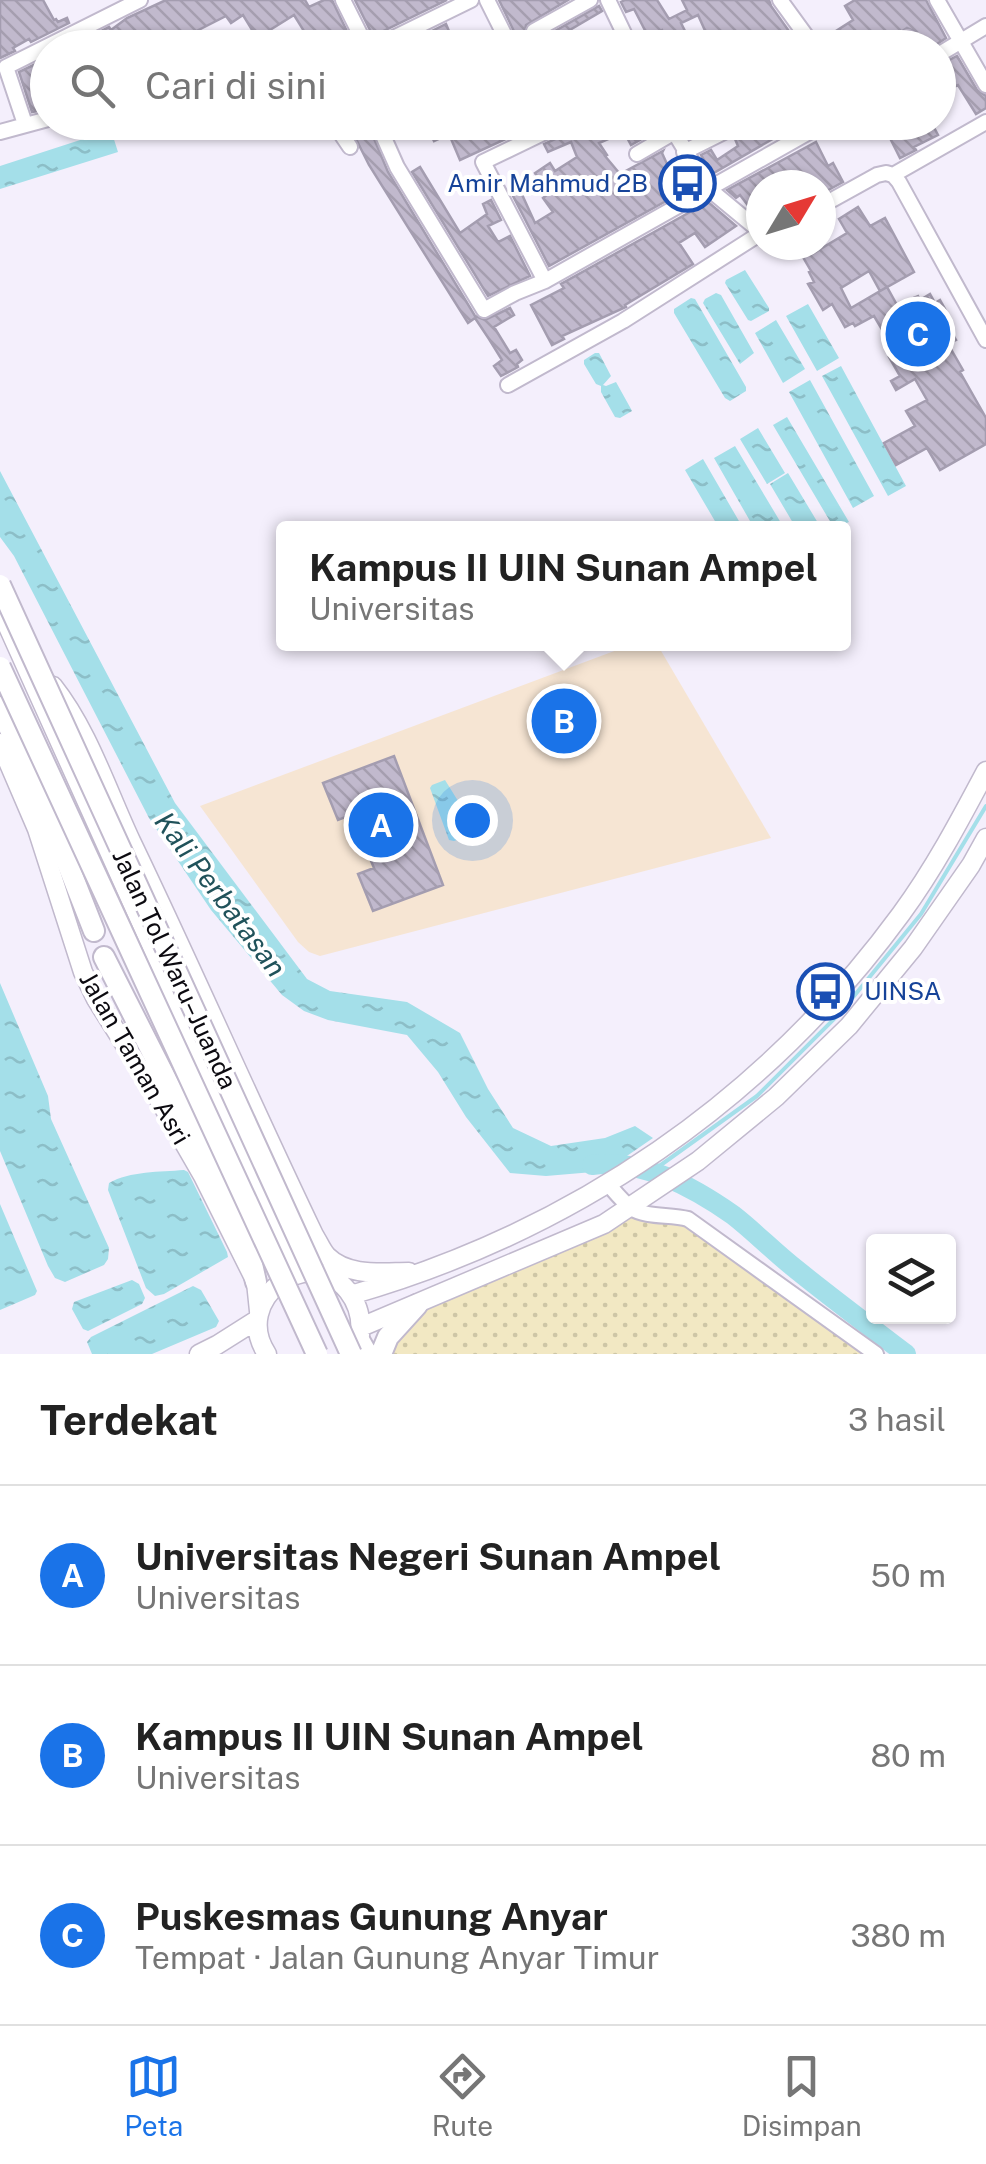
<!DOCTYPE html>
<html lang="id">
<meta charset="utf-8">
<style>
:root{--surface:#fff;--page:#f2f2f2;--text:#222;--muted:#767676;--line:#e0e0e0;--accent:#1a73e8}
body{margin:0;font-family:"Public Sans",sans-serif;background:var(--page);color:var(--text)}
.controls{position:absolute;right:30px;bottom:30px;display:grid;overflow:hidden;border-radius:10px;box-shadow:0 2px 8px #0004}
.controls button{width:90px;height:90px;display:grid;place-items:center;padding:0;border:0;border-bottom:2px solid var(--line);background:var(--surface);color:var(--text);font:50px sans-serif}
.compass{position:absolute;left:746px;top:170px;width:90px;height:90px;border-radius:50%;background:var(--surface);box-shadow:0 2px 8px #0004;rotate:52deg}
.you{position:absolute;left:472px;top:820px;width:35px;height:35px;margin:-25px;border:8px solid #fff;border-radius:50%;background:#1a73e8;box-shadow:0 0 0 15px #1a73e833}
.badge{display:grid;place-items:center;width:65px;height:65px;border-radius:50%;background:var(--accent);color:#fff;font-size:32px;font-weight:700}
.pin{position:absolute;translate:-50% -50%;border:5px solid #fff;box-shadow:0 2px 10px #0006}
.popup{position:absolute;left:276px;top:521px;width:575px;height:130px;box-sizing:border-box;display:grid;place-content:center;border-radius:10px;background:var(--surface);filter:drop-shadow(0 2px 8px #0005);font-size:32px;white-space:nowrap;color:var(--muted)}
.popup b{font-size:38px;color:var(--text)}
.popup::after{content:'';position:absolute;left:50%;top:100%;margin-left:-20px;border:20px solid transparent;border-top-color:var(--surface)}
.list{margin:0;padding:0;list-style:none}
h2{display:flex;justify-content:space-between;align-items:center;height:130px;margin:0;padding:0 40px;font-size:42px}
h2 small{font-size:32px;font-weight:400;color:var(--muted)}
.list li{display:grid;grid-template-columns:65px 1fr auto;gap:30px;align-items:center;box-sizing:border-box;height:180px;padding:0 40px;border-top:2px solid var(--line)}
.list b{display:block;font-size:38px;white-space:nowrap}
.list p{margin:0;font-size:32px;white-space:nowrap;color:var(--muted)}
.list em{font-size:32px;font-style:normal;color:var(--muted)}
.icon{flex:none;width:55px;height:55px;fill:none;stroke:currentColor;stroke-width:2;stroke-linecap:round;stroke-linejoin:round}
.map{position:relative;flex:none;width:986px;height:1354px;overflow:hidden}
.search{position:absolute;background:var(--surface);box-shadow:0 2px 8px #0004;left:30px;right:30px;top:30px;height:110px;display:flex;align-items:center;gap:25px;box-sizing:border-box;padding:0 35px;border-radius:55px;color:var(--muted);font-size:38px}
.sheet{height:670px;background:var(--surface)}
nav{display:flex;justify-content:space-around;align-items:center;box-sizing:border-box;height:140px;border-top:2px solid var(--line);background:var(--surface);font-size:28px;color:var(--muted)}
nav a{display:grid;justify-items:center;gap:5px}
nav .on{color:var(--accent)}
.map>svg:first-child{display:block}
.education{fill:#f6e5d3}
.sand{fill:url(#sand-dots)}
.water{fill:url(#water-ripples)}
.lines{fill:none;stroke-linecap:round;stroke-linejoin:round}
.stream{stroke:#a4dfe9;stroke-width:4}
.river{stroke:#a4dfe9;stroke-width:20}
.building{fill:url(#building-back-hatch);stroke:#a49db0;stroke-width:2.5}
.minor-casing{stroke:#c1b9cd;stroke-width:18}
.major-casing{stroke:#c1b9cd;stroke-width:21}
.highway-casing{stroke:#c1b9cd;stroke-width:24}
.minor{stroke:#fff;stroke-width:14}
.major{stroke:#fff;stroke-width:18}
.highway{stroke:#fff;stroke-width:20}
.highway-bridge-casing{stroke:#c1b9cd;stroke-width:24;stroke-linecap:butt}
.highway-bridge{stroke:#fff;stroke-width:20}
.labels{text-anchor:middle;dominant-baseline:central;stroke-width:8;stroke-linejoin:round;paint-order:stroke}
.transit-label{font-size:25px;fill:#164399;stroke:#fff;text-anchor:end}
.street-label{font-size:25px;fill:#0c0a10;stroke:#fff}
.water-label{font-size:28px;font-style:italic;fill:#20525a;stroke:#fff}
</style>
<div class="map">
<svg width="986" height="1354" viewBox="0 0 986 1354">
<defs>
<pattern id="sand-dots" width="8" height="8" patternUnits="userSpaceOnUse" patternTransform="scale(2.5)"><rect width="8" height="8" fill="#f2e8c3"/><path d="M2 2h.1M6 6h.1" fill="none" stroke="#cec6a6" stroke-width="1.8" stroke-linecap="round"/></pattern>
<pattern id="water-ripples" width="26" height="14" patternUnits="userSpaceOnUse" patternTransform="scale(2.5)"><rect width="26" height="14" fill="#a4dfe9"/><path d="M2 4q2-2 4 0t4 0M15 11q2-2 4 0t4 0" fill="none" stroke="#8cbec7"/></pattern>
<pattern id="building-back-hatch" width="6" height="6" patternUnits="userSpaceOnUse" patternTransform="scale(2.5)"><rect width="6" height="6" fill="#c1b9cd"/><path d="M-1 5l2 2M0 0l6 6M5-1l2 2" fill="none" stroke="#a59eaf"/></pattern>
</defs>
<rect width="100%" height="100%" fill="#f4effc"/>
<path class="education" d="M633 644H657L771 838 320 956 309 952 298 942 200 806Z"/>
<path class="sand" d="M631 1207 673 1215 876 1354H381L417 1305Z"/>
<path class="water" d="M111 130 118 152 0 189V166Z
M745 270 769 308V311L751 321 748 320 725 283 726 280Z
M716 293 721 295 754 353 740 364 703 303 705 299Z
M691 298 695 299 746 387V391L730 401 725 398 674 313V309Z
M808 304 839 358 817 371 786 316Z
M776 320 805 369 783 383 755 333Z
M595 353H599L611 376 603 385 606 386 616 382 631 409 632 411 620 418 615 417 601 392V386L596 384 584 364V360Z
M841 366 906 486 888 496 822 376Z
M810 380 874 496 853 508 789 392Z
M787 417 849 522 834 528 773 425Z
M758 428 785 473 767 484 740 439Z
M735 446 784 528H754L714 458Z
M703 459 743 528H719L685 470Z
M0 471 175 803 307 979 330 991 407 1002 460 1033 488 1089 513 1128 551 1146 605 1138 635 1126 653 1138 605 1171 546 1176 510 1173 466 1117 438 1072 407 1035 328 1020 304 1011 282 995 211 910 149 818 14 556 0 537Z
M788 473 821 528H796L770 484Z
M445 780 478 833 454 841 449 840 430 788 432 785Z
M0 983 48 1096 51 1119 109 1248 108 1259 104 1265 65 1282 55 1278 48 1266 0 1151Z
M184 1170 188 1172 227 1252 228 1257 164 1294 155 1296 146 1288 108 1190 109 1183C130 1171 160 1172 184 1170Z
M0 1204 37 1291 35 1295 0 1310Z
M132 1280 139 1284 145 1298 142 1304 88 1331 83 1329 72 1309 74 1302Z
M193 1286 201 1290 219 1321 216 1327 152 1354H92L87 1342 91 1337Z"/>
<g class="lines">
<path class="stream" d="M651 1172 757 1096 841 1012 921 914 986 806"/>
<path class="river" d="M592 1165C641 1158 693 1187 733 1215 755 1232 775 1253 797 1270 833 1299 869 1326 906 1354"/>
</g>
<path class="building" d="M0 0H43L54 20 56 19 58 22 67 18 69 23 31 42 29 39 13 48 15 51 0 58Z
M166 0H305L309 7 324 0H332L355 48H299L293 38 304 31 294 15 257 38 243 15 231 23 226 16 175 42 178 48H69L109 27 111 30 127 18Z
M355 0H447L373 36Z
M499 0H568L526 25 524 35 533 41 539 40 599 6 602 11 539 48H522Z
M625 0H657L669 19 687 10 682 0H769L771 6 801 48H697L694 41 707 35 698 15 681 23 690 41 677 48H671L662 30 649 38 634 9 626 12 621 2Z
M855 0H926L946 38 931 48H924L916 32 907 28 898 34V39L901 48H826L822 40 853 20 845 6Z
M446 24 456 48H398Z
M957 56 977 90 986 96V108L976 114 958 85 938 94V66Z
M48 58V109L32 112 19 72Z
M363 122H367L388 172 475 316 485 320 510 308 514 315 494 327 510 353 516 350 522 360 517 364 518 367 501 376 494 366 502 360 489 339 475 318 468 323 369 165 351 129Z
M425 122H500L508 138 460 160 449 134 434 141Z
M578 122H658L659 127 653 130 654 132 631 145 624 132 599 143 607 155 605 156 620 174 663 151 662 153 667 164 675 169 684 181 662 194 666 201 549 266 510 190 519 188 535 223 553 212 543 198 548 194 535 173 550 163 555 171 577 157 571 142 548 152 544 144 571 132Z
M761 122H802L712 174 701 155 711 150 717 160 738 146 735 139 755 132Z
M882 122H931L938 135 914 147 916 150 900 158Z
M816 142 828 166 833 163 843 182 821 194V185H761V193L755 197 761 206 753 212 740 195 736 198 727 190Z
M420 167 460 233 487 214 483 204 491 200 501 220 488 226 498 242 510 236 530 276 488 296 412 172Z
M708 202 736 226 705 247 695 233 679 243 693 264 625 305 626 307 562 336 564 339 552 345 531 305 564 288 561 284Z
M858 207 870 226 885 218 914 272 880 291 869 271 841 288 851 308 887 287 897 305 918 296 920 300 930 294 935 303 940 300 945 309 940 312 956 340 948 344 963 370 960 372 986 418V444L940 470 927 448 896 465 884 443 915 426 906 411 927 400 915 379 896 390 891 381 900 376 889 357 896 353 874 316 855 326 853 323 845 327 832 304 823 310 808 284 814 282 809 272 811 271 796 245H807L812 254 847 233 839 219Z
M394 756 443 885 373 911 358 874 374 868 369 856 381 852 370 821 358 826 353 814 338 820 323 783Z"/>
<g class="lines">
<defs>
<path id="minor" d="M343 0 367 48
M487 0 511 48
M608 0 631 48
M780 0 815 48
M937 0 986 85
M534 31 590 0
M908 38 914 48
M264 48 273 44 279 48
M373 48 471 0
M938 55 986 26
M333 122 350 147
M377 122 397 167 484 310 515 293 545 281 827 122
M668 122 709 189 761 232
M25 124 6 67 140 0
M0 132 48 119
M684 152 726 131 751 122
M637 154 673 133
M893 175 899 182 986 340
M893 175 986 122
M821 206 877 175 886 173 893 175
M545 281 483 162 566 122
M508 385 623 321 761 233
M608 1184C615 1192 623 1202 631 1208 647 1218 670 1214 688 1219L876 1354"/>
<path id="major" d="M0 609 299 1274
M53 686C88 730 107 790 131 841 194 972 251 1104 314 1235 318 1241 322 1251 327 1256 348 1277 382 1272 409 1272
M0 743 37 829 83 972 96 999 154 1091 203 1176 256 1282 259 1311
M351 1295C574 1231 764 1101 901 914 934 869 960 820 986 771
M361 1327 604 1224 698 1161 776 1097 849 1026 913 948 971 865 986 838
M199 1354 217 1345 258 1319
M267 1354C231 1300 308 1242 348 1291 358 1304 362 1319 360 1335"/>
<path id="highway" d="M0 707 52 824 94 931
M104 957 246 1237 256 1282
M359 1340 367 1354
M381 1354 388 1337 417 1305"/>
</defs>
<use href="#minor" class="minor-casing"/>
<use href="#major" class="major-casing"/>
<use href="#highway" class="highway-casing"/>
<use href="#minor" class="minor"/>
<use href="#major" class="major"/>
<use href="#highway" class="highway"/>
<defs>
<path id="highway-bridge" d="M0 585 351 1354
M0 667 317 1354"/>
</defs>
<use href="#highway-bridge" class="highway-bridge-casing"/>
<use href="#highway-bridge" class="highway-bridge"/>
</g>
<defs>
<symbol id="bus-ring" viewBox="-11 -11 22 22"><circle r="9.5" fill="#fff" stroke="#1a4fb4" stroke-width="1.5"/><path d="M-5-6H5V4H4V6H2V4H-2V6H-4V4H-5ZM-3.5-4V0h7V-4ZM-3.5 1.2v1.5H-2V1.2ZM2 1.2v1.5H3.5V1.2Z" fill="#1a4fb4"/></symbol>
</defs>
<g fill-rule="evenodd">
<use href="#bus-ring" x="656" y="152" width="63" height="63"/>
<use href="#bus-ring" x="794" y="960" width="63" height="63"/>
</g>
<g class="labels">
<g class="transit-label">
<text x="648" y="183">Amir Mahmud 2B</text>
<text x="864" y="991" text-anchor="start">UINSA</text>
</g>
<g class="street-label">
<text transform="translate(175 969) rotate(65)">Jalan Tol Waru–Juanda</text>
<text transform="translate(135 1058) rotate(60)">Jalan Taman Asri</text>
</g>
<g class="water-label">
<text transform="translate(221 894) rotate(53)">Kali Perbatasan</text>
</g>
</g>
</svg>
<div class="controls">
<button><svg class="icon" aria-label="layers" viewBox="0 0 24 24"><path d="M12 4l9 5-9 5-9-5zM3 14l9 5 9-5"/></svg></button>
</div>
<svg class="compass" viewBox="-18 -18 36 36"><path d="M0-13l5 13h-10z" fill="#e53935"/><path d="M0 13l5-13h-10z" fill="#767676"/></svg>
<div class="you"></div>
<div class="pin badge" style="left:381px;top:825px">A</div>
<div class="pin badge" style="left:564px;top:721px">B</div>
<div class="popup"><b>Kampus II UIN Sunan Ampel</b>Universitas</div>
<div class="pin badge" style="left:918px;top:334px">C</div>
<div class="search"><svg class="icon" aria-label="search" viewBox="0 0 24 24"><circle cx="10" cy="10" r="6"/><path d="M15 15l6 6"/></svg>Cari di sini</div>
</div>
<section class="sheet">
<h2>Terdekat<small>3 hasil</small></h2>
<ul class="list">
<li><span class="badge">A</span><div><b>Universitas Negeri Sunan Ampel</b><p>Universitas</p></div><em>50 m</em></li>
<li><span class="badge">B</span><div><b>Kampus II UIN Sunan Ampel</b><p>Universitas</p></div><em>80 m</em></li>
<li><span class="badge">C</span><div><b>Puskesmas Gunung Anyar</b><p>Tempat · Jalan Gunung Anyar Timur</p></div><em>380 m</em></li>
</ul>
</section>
<nav>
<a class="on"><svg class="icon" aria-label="map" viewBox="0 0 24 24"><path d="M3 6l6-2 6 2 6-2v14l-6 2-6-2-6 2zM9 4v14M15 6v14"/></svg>Peta</a>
<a><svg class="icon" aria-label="directions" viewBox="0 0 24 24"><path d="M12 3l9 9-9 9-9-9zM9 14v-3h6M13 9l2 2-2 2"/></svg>Rute</a>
<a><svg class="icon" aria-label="saved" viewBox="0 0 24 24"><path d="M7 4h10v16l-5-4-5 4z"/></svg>Disimpan</a>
</nav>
